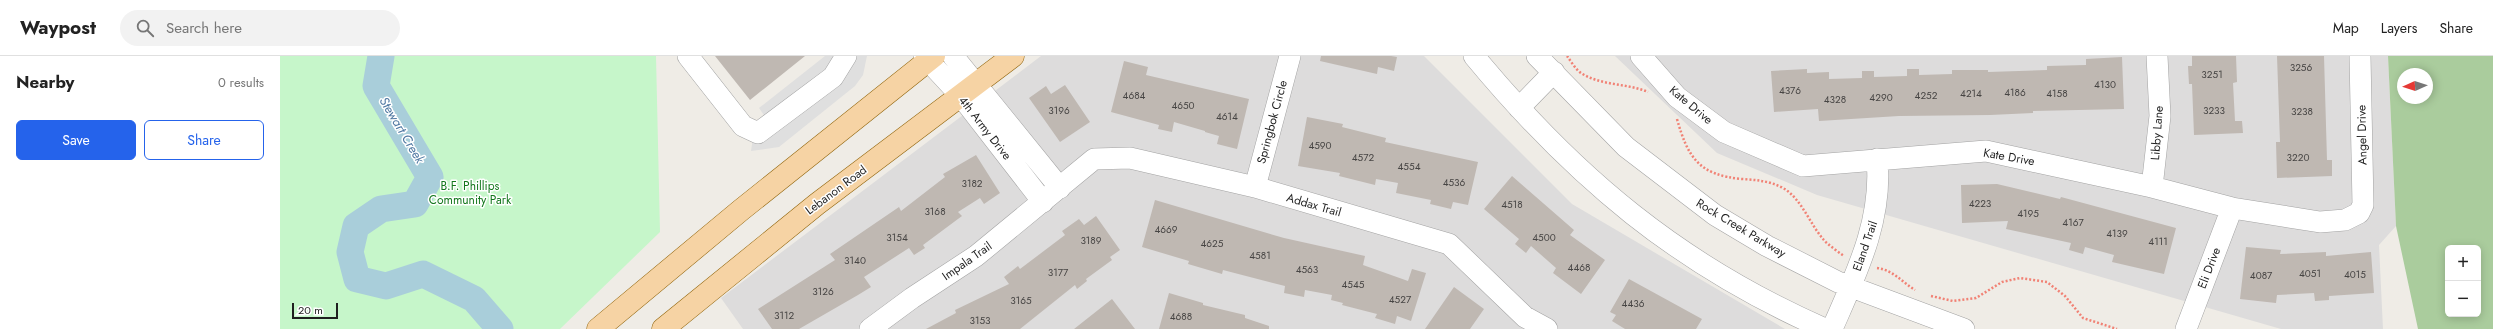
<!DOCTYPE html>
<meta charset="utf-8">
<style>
:root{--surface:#fff;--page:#f2f2f2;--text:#222;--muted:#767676;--line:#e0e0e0;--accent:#2563eb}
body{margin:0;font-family:Jost,sans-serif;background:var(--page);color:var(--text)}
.controls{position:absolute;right:12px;bottom:12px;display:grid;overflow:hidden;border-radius:6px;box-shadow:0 2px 10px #0003}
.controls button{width:36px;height:36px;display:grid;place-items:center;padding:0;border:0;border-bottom:1px solid var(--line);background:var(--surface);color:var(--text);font:20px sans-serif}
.compass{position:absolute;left:2117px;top:12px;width:36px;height:36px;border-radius:50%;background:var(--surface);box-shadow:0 2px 10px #0003;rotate:267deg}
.scale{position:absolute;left:12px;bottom:10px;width:46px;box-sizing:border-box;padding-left:4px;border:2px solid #1f1f1f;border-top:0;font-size:11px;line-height:14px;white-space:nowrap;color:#1f1f1f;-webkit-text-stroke:3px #fff;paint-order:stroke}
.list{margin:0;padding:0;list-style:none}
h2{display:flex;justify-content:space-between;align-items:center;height:52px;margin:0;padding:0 16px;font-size:17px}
h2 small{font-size:13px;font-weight:400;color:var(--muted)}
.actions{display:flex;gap:8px;padding:12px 16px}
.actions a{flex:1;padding:9px 0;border:1px solid var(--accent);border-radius:6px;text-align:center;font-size:14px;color:var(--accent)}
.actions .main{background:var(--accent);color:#fff}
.icon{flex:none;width:22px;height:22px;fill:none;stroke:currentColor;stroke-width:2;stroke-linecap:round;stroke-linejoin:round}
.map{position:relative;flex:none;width:2213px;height:273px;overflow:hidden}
header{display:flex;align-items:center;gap:24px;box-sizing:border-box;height:56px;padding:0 20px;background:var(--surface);border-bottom:1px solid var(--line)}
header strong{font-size:19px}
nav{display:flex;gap:22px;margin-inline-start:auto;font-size:14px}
.search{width:280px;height:36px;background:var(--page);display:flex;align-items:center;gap:10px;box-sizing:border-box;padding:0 14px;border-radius:22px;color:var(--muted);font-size:15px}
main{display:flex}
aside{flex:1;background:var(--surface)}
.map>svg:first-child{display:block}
.residential{fill:#dddcdc}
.forest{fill:#aacc9d;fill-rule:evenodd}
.park{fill:#c6f6ca}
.parking{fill:#dfdfdf}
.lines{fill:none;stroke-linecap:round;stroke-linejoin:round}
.river{stroke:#a9ceda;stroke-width:27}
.building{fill:#bfb8b2}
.minor-casing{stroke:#a3a3a3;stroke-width:22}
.major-casing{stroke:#90640a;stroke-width:23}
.path{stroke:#f18275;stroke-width:2.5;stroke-dasharray:2 2;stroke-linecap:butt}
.minor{stroke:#fff;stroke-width:21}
.major{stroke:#f6d3a4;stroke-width:22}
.labels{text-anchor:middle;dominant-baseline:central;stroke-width:3;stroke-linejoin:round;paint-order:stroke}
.number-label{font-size:10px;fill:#474544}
.street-label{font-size:12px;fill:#1f1f1f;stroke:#fff}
.park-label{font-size:12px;fill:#13771c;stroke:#fff}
.water-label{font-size:13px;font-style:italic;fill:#4e77a1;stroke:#fff}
</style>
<header>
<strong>Waypost</strong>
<div class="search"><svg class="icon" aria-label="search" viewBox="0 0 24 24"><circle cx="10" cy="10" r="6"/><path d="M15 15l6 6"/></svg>Search here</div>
<nav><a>Map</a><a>Layers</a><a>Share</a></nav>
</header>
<main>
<aside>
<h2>Nearby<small>0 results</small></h2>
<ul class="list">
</ul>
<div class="actions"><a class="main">Save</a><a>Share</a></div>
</aside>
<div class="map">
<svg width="2213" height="273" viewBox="0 0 2213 273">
<rect width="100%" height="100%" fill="#efece6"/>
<path class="residential" d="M761 0H1144L1292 148 1505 273H463L441 242Z
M1335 0H2108L2116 170 2099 189 2103 273H2001L1537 139 1437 97Z"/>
<path class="forest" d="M2108 0H2213V273H2138L2116 170ZM2123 18H2147V42H2123ZM2168 192H2198V258H2168Z"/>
<path class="park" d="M0 0H376L380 176 280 273H0Z"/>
<path class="parking" d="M545 0H587L583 19 575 30 499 91 471 95 473 82 486 62 479 52Z"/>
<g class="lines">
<path class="river" d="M101 0 96 30 150 121 135 148 101 153 76 170 70 196 77 223 106 230 143 218 194 243 220 273"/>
</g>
<path class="building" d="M435 0H525L470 44Z
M1041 0H1111L1117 1 1114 15 1098 11 1097 18 1040 5Z
M1912 0H1956L1957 26 1953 27 1955 65H1962L1963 77 1914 79 1912 28H1909L1908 10H1912Z
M1997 0H2044L2047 104H2052V120L1997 122 1996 86H2000Z
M1842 1 1844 53 1753 55V57L1710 59 1619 60 1539 65 1538 53 1494 56 1491 15 1527 13V17L1549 16V23L1582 22V15H1594V21L1627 20V13H1639V19L1672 18V14H1708V16L1767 14V10L1806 9V3Z
M844 5 868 11 866 19 969 43 957 93 937 88 939 80 925 76V75L894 66 892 76 878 73 879 69 831 56Z
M785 29 810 66 780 86 749 42 766 30 771 38Z
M1027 61 1063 68 1062 71 1106 82 1105 86 1198 106 1188 149 1173 146 1171 153 1150 148 1151 144 1116 137 1118 127 1096 123 1095 129 1059 120 1060 117 1018 110Z
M696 99 720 137 704 148 700 142 678 156 682 160 643 189 645 192 634 199 629 192 584 221 591 231 578 239 519 273H492L478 253 555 204 550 198 619 151 621 155 665 121 663 118Z
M1232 120 1294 174 1290 179 1325 204 1301 238 1273 217 1276 212 1251 190 1246 197 1235 188 1239 183 1204 153Z
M1717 128 1780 143 1781 141 1896 172 1884 218 1832 206 1834 199 1805 191 1803 198 1789 194 1791 187 1726 173 1728 165 1682 167 1681 129Z
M875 144 1004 182 1085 200 1083 209 1128 225 1132 213 1146 217 1131 265 1117 260 1115 268 1095 262 1097 258 1062 249 1063 247 1051 244 1052 239 1025 234 1024 241 1004 237 1005 230 943 214 942 218 908 208 909 205 862 191Z
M816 160 840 194 830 201 832 204 806 223 807 225 797 233 795 229 740 273H646L676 257 675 254 729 228 724 221 738 210 740 213 785 179 782 175 799 163 804 169Z
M1966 191 2001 194 2000 198 2046 196V200L2091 196 2094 237 2049 240V244L2035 245 2034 237 1997 239 1996 247 1960 243Z
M1349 223 1422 263 1416 273H1345L1332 265 1336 259 1330 256Z
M1174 231 1204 253 1190 273H1145Z
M889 237 923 247V249L965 259V262L989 270V273H879Z
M832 243 855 273H794Z"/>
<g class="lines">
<defs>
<path id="minor" d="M408 0 463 70 478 77 553 21 566 0
M644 0 681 40 763 146
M673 0 780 132
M1194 0C1295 122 1399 209 1545 273
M1257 0 1346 91 1435 159 1487 190 1558 226 1684 273
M1361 0 1397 41 1444 76 1523 110 1706 95 1872 131 1952 152 2040 166 2065 164 2079 157 2083 149 2080 0
M1239 52 1274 16
M975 131 1010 0
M1872 131 1880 60 1877 0
M590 273 632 242 696 200 814 103 850 102 975 131 1169 188 1245 261 1267 273
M1552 273C1576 218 1603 164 1597 103
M1906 273 1952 152"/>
<path id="major" d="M318 273 461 154 654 0
M383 273 537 148 733 0"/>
</defs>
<use href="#minor" class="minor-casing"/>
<use href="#major" class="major-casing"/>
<path class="path" d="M1287 0C1291 5 1295 13 1301 17 1321 30 1347 27 1368 36
M1397 63C1408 102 1419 119 1462 123 1477 124 1490 125 1503 132 1521 142 1530 168 1543 183 1548 189 1557 195 1564 200
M1597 212C1613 214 1622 226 1635 234
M1651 240 1673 245 1696 242 1722 226 1740 222 1767 226 1785 240 1803 262 1837 273"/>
<use href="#minor" class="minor"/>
<use href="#major" class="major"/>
</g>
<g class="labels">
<g class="number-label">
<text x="2021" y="11">3256</text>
<text x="1932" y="18">3251</text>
<text x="1825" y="28">4130</text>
<text x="1510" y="34">4376</text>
<text x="1735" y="36">4186</text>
<text x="1691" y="37">4214</text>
<text x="1777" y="37">4158</text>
<text x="854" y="39">4684</text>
<text x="1646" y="39">4252</text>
<text x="1601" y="41">4290</text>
<text x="1555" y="43">4328</text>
<text x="903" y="49">4650</text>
<text x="779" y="54">3196</text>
<text x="1934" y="54">3233</text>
<text x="2022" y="55">3238</text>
<text x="947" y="60">4614</text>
<text x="1040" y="89">4590</text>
<text x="1083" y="101">4572</text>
<text x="2018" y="101">3220</text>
<text x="1129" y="110">4554</text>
<text x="1174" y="126">4536</text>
<text x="692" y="127">3182</text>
<text x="1700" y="147">4223</text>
<text x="1232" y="148">4518</text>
<text x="655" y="155">3168</text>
<text x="1748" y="157">4195</text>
<text x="1793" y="166">4167</text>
<text x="886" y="173">4669</text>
<text x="1837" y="177">4139</text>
<text x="617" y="181">3154</text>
<text x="1264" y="181">4500</text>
<text x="811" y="184">3189</text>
<text x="1878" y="185">4111</text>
<text x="932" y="187">4625</text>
<text x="980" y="199">4581</text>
<text x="575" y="204">3140</text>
<text x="1299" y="211">4468</text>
<text x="1027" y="213">4563</text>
<text x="778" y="216">3177</text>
<text x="2030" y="217">4051</text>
<text x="2075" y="218">4015</text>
<text x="1981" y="219">4087</text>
<text x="1073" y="228">4545</text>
<text x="543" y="235">3126</text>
<text x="1120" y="243">4527</text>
<text x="741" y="244">3165</text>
<text x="1353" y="247">4436</text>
<text x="504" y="259">3112</text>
<text x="901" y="260">4688</text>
<text x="700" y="264">3153</text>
</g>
<g class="street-label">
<text transform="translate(1411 49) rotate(40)">Kate Drive</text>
<text transform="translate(992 66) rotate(-75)">Springbok Circle</text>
<text transform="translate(705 72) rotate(52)">4th Army Drive</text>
<text transform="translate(1877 77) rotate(-86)">Libby Lane</text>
<text transform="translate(2082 79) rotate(-91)">Angel Drive</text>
<text transform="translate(1729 101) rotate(10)">Kate Drive</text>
<text transform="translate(556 134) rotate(-37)">Lebanon Road</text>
<text transform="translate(1034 149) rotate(16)">Addax Trail</text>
<text transform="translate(1461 172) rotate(31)">Rock Creek Parkway</text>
<text transform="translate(1585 190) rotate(-71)">Eland Trail</text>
<text transform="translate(687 205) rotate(-35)">Impala Trail</text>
<text transform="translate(1929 212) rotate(-69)">Eli Drive</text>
</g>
<g class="park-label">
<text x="190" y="130">B.F. Phillips<tspan x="190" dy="14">Community Park</tspan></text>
</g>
<g class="water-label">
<text transform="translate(122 74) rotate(59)">Stewart Creek</text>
</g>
</g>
</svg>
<div class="controls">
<button>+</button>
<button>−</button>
</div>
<svg class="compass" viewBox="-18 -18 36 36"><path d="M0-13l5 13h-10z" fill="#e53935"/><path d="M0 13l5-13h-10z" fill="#767676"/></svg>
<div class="scale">20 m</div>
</div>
</main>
